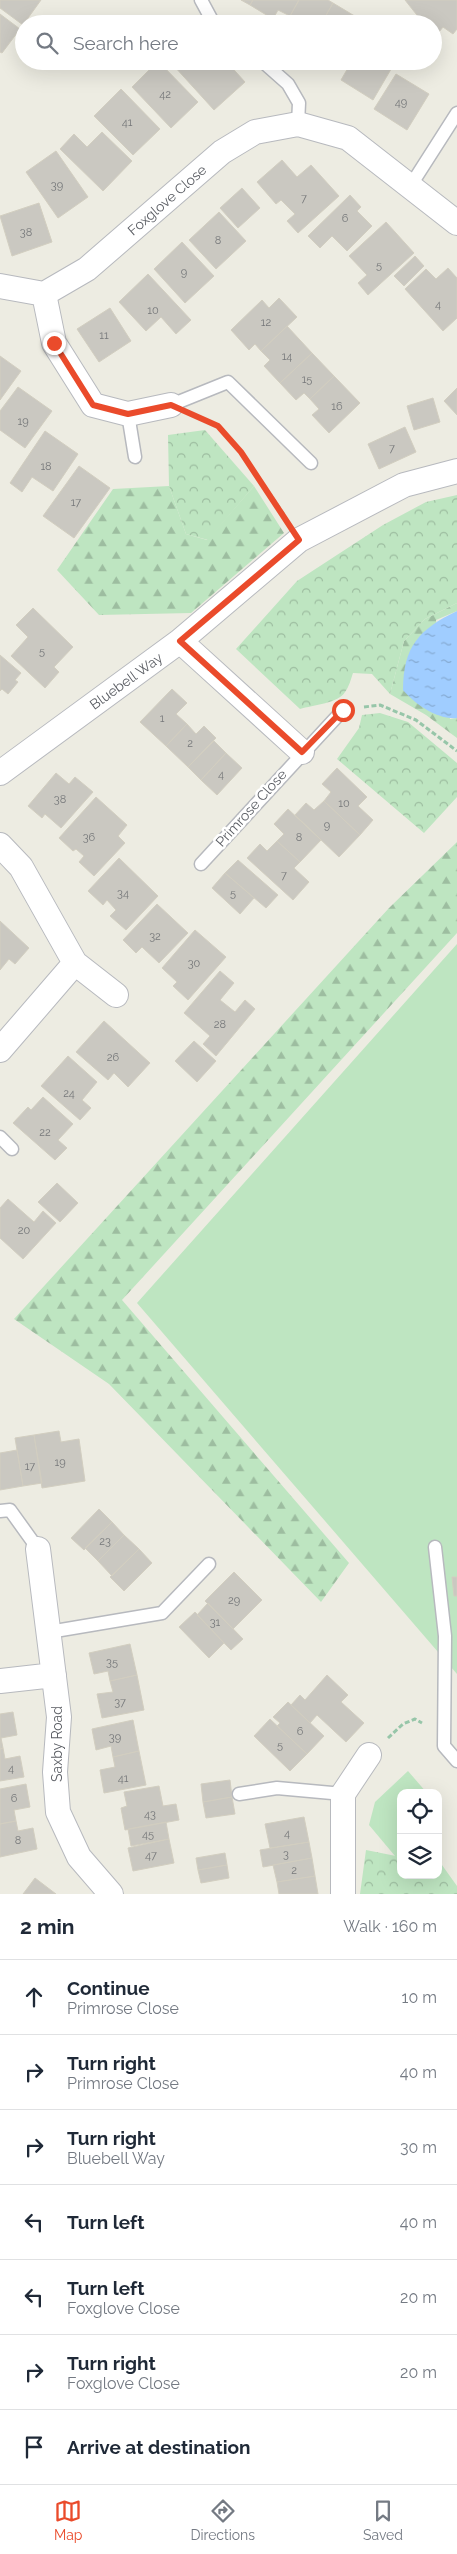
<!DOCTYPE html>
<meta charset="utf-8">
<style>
:root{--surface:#fff;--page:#f6f6f7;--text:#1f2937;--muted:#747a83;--line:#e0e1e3;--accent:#ea4b2b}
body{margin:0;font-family:Raleway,sans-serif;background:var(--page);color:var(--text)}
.controls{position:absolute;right:15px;bottom:15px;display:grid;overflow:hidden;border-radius:10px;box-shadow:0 5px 20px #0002}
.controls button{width:45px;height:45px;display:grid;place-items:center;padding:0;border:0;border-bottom:1px solid var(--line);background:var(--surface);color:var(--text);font:25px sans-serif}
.stop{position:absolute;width:15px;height:15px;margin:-11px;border:4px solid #ea4b2b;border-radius:50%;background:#fff}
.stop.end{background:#ea4b2b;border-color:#fff;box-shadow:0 1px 5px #0008}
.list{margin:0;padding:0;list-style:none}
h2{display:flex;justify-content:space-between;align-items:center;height:65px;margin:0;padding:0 20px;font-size:21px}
h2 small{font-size:16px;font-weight:400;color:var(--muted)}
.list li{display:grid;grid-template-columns:32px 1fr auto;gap:15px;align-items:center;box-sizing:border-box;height:75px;padding:0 20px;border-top:1px solid var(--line)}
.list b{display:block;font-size:19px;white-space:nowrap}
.list p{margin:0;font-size:16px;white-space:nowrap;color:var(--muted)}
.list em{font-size:16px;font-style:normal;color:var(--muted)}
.icon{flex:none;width:28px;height:28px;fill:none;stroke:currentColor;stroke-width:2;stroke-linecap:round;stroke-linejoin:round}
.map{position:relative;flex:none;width:457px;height:1894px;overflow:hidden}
.search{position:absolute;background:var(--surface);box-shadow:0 5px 20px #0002;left:15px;right:15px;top:15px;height:55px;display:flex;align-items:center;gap:12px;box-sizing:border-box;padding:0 18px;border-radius:28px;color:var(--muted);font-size:19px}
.sheet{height:590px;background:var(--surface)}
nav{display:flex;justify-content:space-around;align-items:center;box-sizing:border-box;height:70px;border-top:1px solid var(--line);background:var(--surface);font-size:14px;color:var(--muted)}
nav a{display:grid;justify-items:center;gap:2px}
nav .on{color:var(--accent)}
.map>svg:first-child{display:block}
.green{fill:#bee5c1}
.forest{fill:url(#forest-firs)}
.park{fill:url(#park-crowns)}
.water{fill:url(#water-ripples)}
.building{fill:#cac8c1;stroke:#d2cec0}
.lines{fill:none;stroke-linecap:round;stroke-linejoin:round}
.service-casing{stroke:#b7b9be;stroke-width:15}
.minor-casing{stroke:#b7b9be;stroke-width:26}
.path{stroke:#97c6a9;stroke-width:3;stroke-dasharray:5 2.5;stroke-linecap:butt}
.service{stroke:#fff;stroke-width:12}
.minor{stroke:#fff;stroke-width:24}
.route{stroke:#ea4b2b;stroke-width:6}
.labels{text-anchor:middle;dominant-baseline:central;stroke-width:5;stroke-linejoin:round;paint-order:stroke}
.number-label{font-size:11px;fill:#76787a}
.street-label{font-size:14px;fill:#5a5d63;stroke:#fff}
</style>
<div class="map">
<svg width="457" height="1894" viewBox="0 0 457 1894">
<defs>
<pattern id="forest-firs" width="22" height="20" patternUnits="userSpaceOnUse" patternTransform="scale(1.25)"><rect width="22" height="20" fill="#bee5c1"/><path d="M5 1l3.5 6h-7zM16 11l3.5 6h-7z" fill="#9dbda0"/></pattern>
<pattern id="park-crowns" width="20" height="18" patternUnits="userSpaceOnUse" patternTransform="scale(1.25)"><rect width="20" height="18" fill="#bee5c1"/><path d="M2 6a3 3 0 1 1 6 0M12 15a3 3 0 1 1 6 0" fill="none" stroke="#9dbda0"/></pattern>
<pattern id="water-ripples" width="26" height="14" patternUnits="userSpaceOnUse" patternTransform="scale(1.25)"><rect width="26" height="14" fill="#a0cdff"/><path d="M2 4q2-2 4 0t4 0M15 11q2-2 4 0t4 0" fill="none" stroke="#85aad2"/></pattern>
</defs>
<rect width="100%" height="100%" fill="#edece2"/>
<path class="green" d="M457 944V1674L137 1303Z
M408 1771 427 1793H401V1857L395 1856 369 1825 375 1802Z"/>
<path class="forest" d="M169 486 186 534 207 540 254 486 284 533 191 613 99 615 57 570 113 489Z
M457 603V611L436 620 450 719 457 718V738L426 715 390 694 404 641 425 619Z
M457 842V933L122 1300 349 1563 321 1602 109 1384 14 1319 389 908Z"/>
<path class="park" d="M205 430 254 486 208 540 186 534 169 486 168 435Z
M457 495V603L425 619 404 641 390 694 372 674 353 673C351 679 349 687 345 692 339 703 313 705 300 709L236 649 297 581 383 525 426 502Z
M380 713 408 722 457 763V797L424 833 337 759 359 728 362 715Z
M366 1850 401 1857V1875H438V1865H442L457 1886V1894H360Z"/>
<path class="water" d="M457 611V718C437 720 415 704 403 690 403 647 419 629 457 611Z"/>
<path class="building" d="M0 0H41L23 25 0 8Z
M241 0H253L250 5Z
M253 0H299L290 16 278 10 273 19 250 5Z
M299 0H328L333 3 321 24H291L294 19 290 16Z
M405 0H457V29L453 34 443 27 435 37 433 24H424Z
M333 3 368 24H321Z
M0 14 20 29 2 53 0 52Z
M158 61 198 102 171 128 132 87Z
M179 61H226L245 82 214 110 174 66Z
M352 61H389L394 64 373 100 341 80Z
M396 74 429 94 407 130 374 109Z
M121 89 160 129 133 155 94 116Z
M102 132 132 161 103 191 60 149 74 134 87 147Z
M56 151 88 197 58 218 26 172Z
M282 160 297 177 311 165 339 196 298 233 287 221 295 214 281 200 276 204 257 182Z
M242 188 260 208 238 228 220 208Z
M350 195 361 207 357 211 372 226 347 251 332 236 320 248 308 236Z
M39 203 52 242 12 256 0 216Z
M219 212 246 241 216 269 189 240Z
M386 222 414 253 368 295 358 283 367 275 349 256Z
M182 242 214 276 185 303 154 269Z
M415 256 424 266 404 286 394 276Z
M448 268 457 278V318L443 331 405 289 426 269 436 279Z
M148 274 191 320 176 334 161 317 146 331 119 302Z
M279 298 297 317 261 351 255 344 249 350 231 330 262 300 269 308Z
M110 308 131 341 99 362 77 329Z
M287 326 312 353 280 383 264 366 270 360 261 351Z
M312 353 334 376 310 399 304 393 296 400 280 383Z
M0 356 21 371 0 400Z
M334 376 360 403 329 433 312 415 319 409 310 399Z
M18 387 52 411 25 448 0 430V411Z
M457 388V415L444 401Z
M433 398 440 422 414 430 407 406Z
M405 427 416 452 379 469 368 444Z
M45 431 78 454 53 491 32 477 22 492 10 483Z
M79 466 110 488 74 538 43 516Z
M33 608 73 647 54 667 59 672 45 688 11 656 28 637 16 625Z
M0 655 21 673 15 680 18 682 8 694 2 689 0 691Z
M172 689 187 703 176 714 187 724 166 746 140 722Z
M187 724 196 734 204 726 216 738 188 767 166 746Z
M214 741 226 753 201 780 188 767Z
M226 753 242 768 217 795 201 780Z
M337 768 367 797 358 806 373 820 360 835 324 801 331 792 322 784Z
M56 773 69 784 75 777 93 792 61 828 45 814 42 818 28 806Z
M96 797 127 825 118 836 125 843 94 876 79 862 84 856 76 849 73 851 59 838Z
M324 801 360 835 339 857 295 815 306 803 314 810Z
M288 809 321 840 300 862 277 841 284 834 274 824Z
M277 841 300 862 294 868 309 882 293 900 247 858 260 844 267 851Z
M119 858 158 896 126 930 110 916 116 910 107 900 103 905 88 891Z
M238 860 278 895 266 908 225 873Z
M225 873 254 898 240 914 212 888Z
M157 904 188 933 159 963 142 947 136 953 123 940Z
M0 921 29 948 15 964 9 959 0 970Z
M195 930 226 957 188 1000 173 986 177 982 162 968Z
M220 971 234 983 220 1000 235 1012 245 1000 255 1009 216 1056 203 1044 210 1036 184 1013Z
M104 1021 150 1063 128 1087 114 1073 108 1080 76 1052Z
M194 1041 216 1061 197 1082 175 1061Z
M68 1056 97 1082 82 1100 91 1108 80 1120 41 1086Z
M43 1097 73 1124 58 1140 67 1148 55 1160 13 1123 28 1107 31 1110Z
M57 1183 78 1203 60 1222 38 1202Z
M8 1199 34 1222 43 1211 56 1223 23 1259 0 1238V1208Z
M59 1431 61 1442 79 1439 85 1481 42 1488 34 1435Z
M34 1435 42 1483 23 1486 15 1438Z
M17 1450 23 1486 0 1490V1453Z
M99 1509 112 1522 84 1550 71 1538Z
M112 1522 124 1535 98 1561 85 1548Z
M124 1535 139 1549 112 1576 98 1561Z
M139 1549 152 1563 124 1591 110 1577Z
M234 1572 262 1600 233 1629 205 1601Z
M452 1577H457V1596H454Z
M208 1603 243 1639 231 1650 197 1615Z
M195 1612 224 1643 209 1658 179 1627Z
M130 1644 137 1675 110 1681 108 1671 94 1674 89 1653Z
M137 1675 144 1710 102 1718 97 1694 113 1692 110 1681Z
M327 1675 348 1695 341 1702 364 1723 346 1742 317 1715 310 1723 291 1705 300 1695 305 1700Z
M288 1702 324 1736 307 1754 277 1726 280 1723 273 1717Z
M13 1712 17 1735 1 1738 3 1748 0 1749V1714Z
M270 1719 307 1754 290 1771 254 1736Z
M133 1720 139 1751 113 1757 111 1746 96 1750 92 1729Z
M3 1748 5 1759 20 1756 24 1777 0 1781V1749Z
M139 1751 146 1785 104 1793 100 1770 115 1767 113 1757Z
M230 1780 232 1797 203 1802 201 1784Z
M26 1784 30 1807 14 1810 16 1821 0 1824V1789Z
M159 1786 163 1806 176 1804 179 1820 125 1830 121 1808 127 1806 124 1792Z
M232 1797 235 1814 206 1818 203 1802Z
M304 1817 309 1842 270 1848 265 1824Z
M16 1821 18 1831 33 1828 37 1849 0 1857V1824Z
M166 1822 169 1839 131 1846 128 1829Z
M169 1839 174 1863 133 1871 128 1848Z
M309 1842 312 1858 263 1867 260 1850Z
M225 1853 227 1865 198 1870 196 1858Z
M312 1858 315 1876 277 1882 273 1865Z
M227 1865 229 1878 201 1883 198 1870Z
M315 1876 318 1894H279L277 1882Z
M35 1878 56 1894H23Z"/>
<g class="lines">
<defs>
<path id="service" d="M201 0 214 24
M262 61 288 84 299 103 298 124
M411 185 457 113
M171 405 228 382 311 463
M128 414 135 457
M201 864 343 710
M0 1137 12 1149
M0 1511 10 1510 38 1549
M435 1547 445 1636 444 1746 457 1761
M49 1632 162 1613 209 1564
M239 1794 277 1788 343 1794"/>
<path id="minor" d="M0 286 44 294 54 343 93 405 128 414 171 405
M44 294 87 269 222 152 255 132 298 124 348 138 457 223
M180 641 302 752
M0 773 180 641 299 540 404 485 457 471
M0 845 21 867 75 963 0 1050
M75 963 116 995
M38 1549 59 1717 55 1772 58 1812 79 1857 111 1894
M0 1681 54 1675
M343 1894V1794L369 1755"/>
</defs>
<use href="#service" class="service-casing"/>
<use href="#minor" class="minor-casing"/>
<path class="path" d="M198 417 218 426 241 452 285 516
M364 707 380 705 416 720 457 751
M388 1738 403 1724 415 1719 422 1723"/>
<use href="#service" class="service"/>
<use href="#minor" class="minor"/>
</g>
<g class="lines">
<path class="route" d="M54 343 93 405 128 414 171 405 218 426 241 452 299 540 180 641 302 752 343 710"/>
</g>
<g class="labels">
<g class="number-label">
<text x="165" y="94">42</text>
<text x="401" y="102">49</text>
<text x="127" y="122">41</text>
<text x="57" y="185">39</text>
<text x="304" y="198">7</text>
<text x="345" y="218">6</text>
<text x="26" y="232">38</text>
<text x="218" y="240">8</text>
<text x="379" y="265">5</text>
<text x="184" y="272">9</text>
<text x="438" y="304">4</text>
<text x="153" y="310">10</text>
<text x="266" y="322">12</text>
<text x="104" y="335">11</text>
<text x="287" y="356">14</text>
<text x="307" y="379">15</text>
<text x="337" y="406">16</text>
<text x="23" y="421">19</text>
<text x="392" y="448">7</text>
<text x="46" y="466">18</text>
<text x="76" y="502">17</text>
<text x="42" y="651">5</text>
<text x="162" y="718">1</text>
<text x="190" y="743">2</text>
<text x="221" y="774">4</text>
<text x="60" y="799">38</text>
<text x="344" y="803">10</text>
<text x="327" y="825">9</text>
<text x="89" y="837">36</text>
<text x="299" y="837">8</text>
<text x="284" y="875">7</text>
<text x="123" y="893">34</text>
<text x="233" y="893">5</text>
<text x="155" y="936">32</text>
<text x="194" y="963">30</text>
<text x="220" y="1024">28</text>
<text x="113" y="1057">26</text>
<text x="69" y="1093">24</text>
<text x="45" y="1132">22</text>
<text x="24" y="1230">20</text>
<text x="60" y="1462">19</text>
<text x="30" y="1466">17</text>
<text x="105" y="1541">23</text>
<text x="234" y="1600">29</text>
<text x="215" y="1622">31</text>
<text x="112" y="1662">35</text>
<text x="120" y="1702">37</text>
<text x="300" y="1731">6</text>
<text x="115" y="1737">39</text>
<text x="280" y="1745">5</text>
<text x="11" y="1768">4</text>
<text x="123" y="1778">41</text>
<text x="14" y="1798">6</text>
<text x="150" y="1814">43</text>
<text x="287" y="1833">4</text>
<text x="148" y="1834">45</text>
<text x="18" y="1840">8</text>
<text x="286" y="1854">3</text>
<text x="151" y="1855">47</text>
<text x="294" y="1870">2</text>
</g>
<g class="street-label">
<text transform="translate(167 200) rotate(-41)">Foxglove Close</text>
<text transform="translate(126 681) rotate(-36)">Bluebell Way</text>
<text transform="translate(251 808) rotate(-48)">Primrose Close</text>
<text transform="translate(57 1744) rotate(-90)">Saxby Road</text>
</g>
</g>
</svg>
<div class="controls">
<button><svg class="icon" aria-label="locate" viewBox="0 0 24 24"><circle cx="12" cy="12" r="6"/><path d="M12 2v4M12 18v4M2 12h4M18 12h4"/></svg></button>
<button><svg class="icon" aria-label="layers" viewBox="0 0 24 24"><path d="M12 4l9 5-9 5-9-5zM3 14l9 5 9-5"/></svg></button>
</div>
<div class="stop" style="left:343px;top:710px"></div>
<div class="stop end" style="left:54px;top:343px"></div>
<div class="search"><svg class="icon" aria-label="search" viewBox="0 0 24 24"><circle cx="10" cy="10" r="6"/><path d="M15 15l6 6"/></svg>Search here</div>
</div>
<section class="sheet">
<h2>2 min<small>Walk · 160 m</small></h2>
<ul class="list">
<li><svg class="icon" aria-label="ahead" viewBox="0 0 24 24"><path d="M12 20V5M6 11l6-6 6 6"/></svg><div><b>Continue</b><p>Primrose Close</p></div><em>10 m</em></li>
<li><svg class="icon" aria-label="right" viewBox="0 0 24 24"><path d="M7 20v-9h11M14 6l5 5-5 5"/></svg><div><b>Turn right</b><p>Primrose Close</p></div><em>40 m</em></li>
<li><svg class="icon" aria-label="right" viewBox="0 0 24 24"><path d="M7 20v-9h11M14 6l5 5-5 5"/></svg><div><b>Turn right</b><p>Bluebell Way</p></div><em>30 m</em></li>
<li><svg class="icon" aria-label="left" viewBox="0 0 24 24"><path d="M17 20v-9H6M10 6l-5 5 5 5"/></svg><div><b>Turn left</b></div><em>40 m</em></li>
<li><svg class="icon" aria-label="left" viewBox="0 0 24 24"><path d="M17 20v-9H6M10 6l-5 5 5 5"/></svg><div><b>Turn left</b><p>Foxglove Close</p></div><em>20 m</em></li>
<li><svg class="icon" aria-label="right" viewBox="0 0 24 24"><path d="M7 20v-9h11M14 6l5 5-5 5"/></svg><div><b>Turn right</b><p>Foxglove Close</p></div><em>20 m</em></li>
<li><svg class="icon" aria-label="arrive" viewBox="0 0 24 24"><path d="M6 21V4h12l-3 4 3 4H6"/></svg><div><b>Arrive at destination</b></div></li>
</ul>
</section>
<nav>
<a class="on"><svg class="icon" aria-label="map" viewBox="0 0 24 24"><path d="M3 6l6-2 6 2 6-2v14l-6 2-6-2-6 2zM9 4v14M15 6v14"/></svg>Map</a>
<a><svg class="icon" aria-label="directions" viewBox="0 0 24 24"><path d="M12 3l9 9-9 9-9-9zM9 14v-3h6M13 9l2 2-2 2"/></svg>Directions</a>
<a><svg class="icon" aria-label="saved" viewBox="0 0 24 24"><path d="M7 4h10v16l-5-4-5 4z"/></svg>Saved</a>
</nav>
